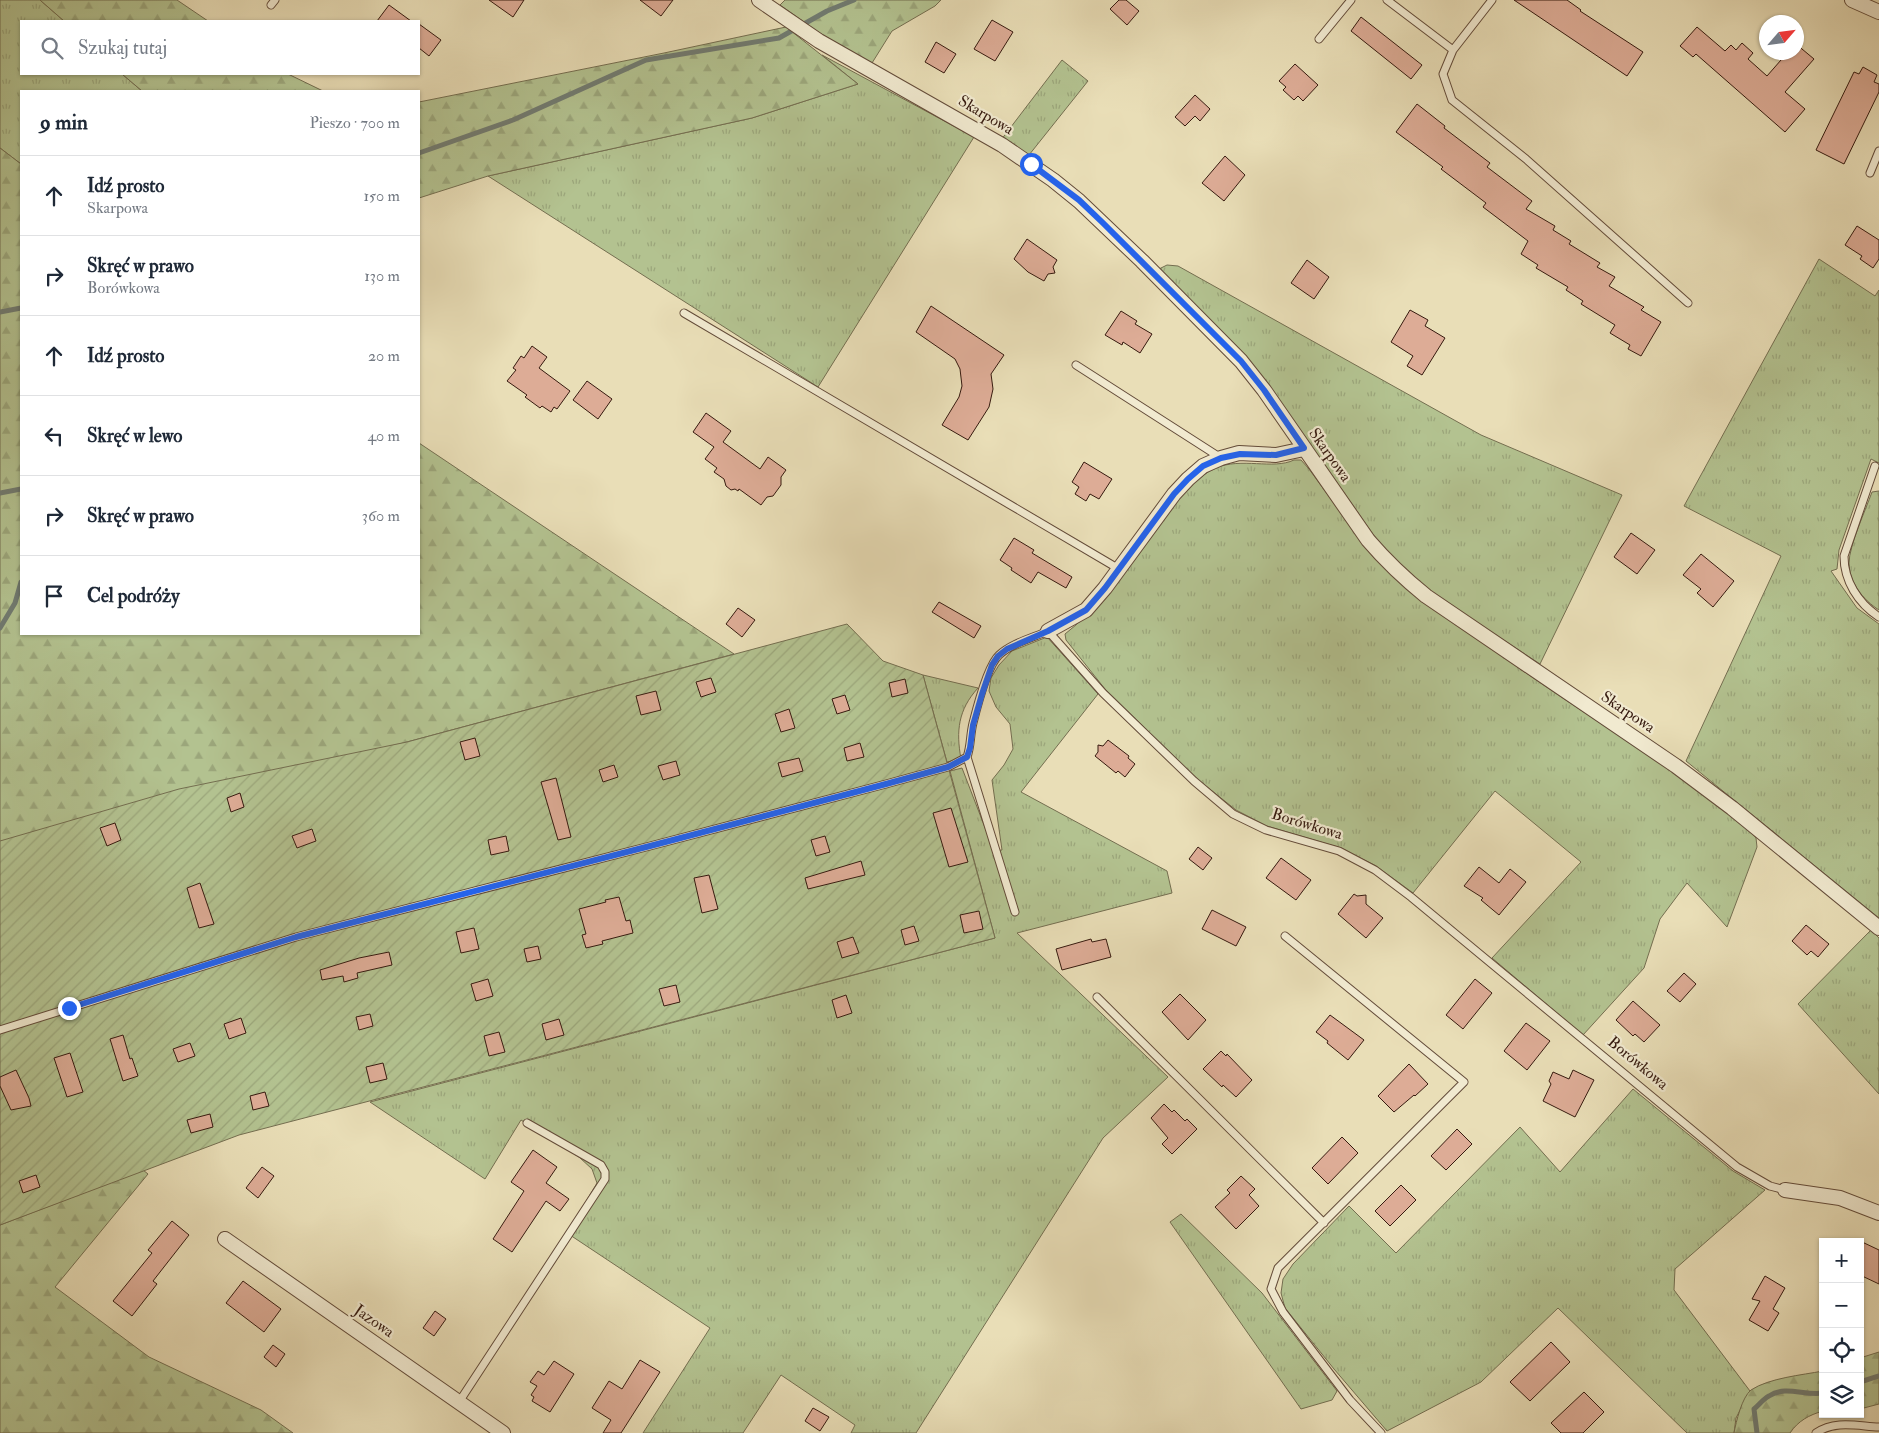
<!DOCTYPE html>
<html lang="pl">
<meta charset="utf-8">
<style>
:root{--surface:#fff;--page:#f2f2f3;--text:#1f2937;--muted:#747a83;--line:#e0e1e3}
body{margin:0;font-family:"IM FELL Double Pica",serif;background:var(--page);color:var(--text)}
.controls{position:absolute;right:15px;bottom:15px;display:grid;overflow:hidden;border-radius:0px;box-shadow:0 1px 4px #0004}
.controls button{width:45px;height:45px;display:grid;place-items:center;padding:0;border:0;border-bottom:1px solid var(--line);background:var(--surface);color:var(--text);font:25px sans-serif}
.compass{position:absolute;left:1759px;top:15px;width:45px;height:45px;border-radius:50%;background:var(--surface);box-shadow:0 1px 4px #0004;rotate:62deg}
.stop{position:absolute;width:15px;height:15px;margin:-11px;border:4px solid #2563eb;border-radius:50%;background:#fff}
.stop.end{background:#2563eb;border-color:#fff;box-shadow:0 1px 5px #0008}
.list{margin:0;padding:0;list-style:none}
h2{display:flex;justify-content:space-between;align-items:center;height:65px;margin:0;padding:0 20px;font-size:21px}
h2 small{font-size:16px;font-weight:400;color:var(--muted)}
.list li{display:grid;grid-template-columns:32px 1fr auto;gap:15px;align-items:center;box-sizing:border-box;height:80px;padding:0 20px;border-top:1px solid var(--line)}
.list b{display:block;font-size:19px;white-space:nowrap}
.list p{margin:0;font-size:16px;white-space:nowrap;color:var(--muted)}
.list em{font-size:16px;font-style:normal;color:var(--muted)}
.icon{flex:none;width:28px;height:28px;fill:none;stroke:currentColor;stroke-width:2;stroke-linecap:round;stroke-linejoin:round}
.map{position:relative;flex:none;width:1879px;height:1433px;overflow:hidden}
.search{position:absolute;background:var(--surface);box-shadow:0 1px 4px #0004;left:20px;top:20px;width:400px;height:55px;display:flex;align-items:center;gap:12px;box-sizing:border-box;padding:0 18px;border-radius:0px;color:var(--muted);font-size:19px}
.panel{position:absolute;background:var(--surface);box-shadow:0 1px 4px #0004;left:20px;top:90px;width:400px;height:545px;border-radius:0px}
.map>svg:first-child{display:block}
.grass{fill:url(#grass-tufts);stroke:#746e50}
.forest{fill:url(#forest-firs);stroke:#746e50}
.garden{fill:url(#garden-furrows);stroke:#746e50}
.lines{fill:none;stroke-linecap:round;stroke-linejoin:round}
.stream{stroke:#717b71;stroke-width:5}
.building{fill:#ddac96;stroke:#361a0f}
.service-casing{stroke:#634b39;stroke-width:9}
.minor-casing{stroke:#634b39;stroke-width:16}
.service{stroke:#f1ead0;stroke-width:7}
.minor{stroke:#f1ead0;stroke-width:14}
.route{stroke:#2563eb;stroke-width:6}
.labels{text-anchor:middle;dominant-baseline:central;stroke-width:4.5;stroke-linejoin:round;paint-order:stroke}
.street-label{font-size:16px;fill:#361a0f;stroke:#f1ead0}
</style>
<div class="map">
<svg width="1879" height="1433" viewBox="0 0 1879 1433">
<defs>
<pattern id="grass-tufts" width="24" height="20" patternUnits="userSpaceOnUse" patternTransform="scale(1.25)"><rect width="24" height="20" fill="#b3c290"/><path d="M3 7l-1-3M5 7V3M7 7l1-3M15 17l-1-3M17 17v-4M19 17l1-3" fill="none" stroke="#9ba67b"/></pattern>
<pattern id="forest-firs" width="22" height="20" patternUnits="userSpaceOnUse" patternTransform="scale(1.25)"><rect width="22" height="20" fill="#b3c290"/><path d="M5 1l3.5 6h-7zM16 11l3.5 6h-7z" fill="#9ba67b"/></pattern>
<pattern id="garden-furrows" width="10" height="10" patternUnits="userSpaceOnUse" patternTransform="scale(1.25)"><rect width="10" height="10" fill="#b3c290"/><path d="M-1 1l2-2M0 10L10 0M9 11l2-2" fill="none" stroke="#9ba67b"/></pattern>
</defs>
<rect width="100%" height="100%" fill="#e9deb7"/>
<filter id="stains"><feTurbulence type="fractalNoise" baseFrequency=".004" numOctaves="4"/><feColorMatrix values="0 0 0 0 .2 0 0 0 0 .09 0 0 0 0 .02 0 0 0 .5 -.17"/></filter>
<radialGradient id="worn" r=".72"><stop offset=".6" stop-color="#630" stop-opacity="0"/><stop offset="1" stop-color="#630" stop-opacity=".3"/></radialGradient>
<path class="grass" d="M0 0H40L64 21H21V74H122L142 91H21V164L0 148Z
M822 55 974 137 818 387 488 176 752 118 858 84Z
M1062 60 1088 81 1029 155 1001 140Z
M1819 259 1875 296 1879 290V463L1871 459 1839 550 1837 569 1831 571 1857 608 1879 624V918L1686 761 1781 556 1684 506Z
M1167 265 1178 266 1481 435 1622 495 1540 664 1444 601 1415 579 1393 558 1375 537 1321 460 1159 269Z
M1294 460H1301L1309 469 1374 558 1420 599 1545 686 1672 771 1747 828 1756 838 1757 847 1727 927 1687 883 1660 919 1644 968 1583 1035 1492 958 1581 862 1495 791 1413 893 1376 866 1341 848 1267 826 1236 810 1197 779 1105 689 1066 640 1065 634C1092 613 1114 586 1135 559 1156 531 1183 482 1216 468 1241 457 1273 470 1294 460Z
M1879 491V610C1863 600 1849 582 1849 563 1849 546 1866 509 1872 492Z
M1047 637 1098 694 1021 792 1167 871 1172 893 1017 933 1168 1077 1103 1138 916 1433H851L855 1425 781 1375 743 1433H643L710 1328 567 1233 597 1183 592 1169 579 1157 521 1120 485 1179 370 1102 995 938 950 771 962 768 994 851 1002 850 992 780 1004 765 1013 749 1010 724 996 707 989 691 991 678 999 665 1012 651Z
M923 675 978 688C958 710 956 731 961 759L947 762Z
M1871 930 1879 938V1094L1798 1004Z
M1633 1089 1733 1171 1765 1190 1675 1269 1674 1290 1750 1391 1736 1418 1734 1433H1687L1558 1308 1481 1382 1387 1431 1334 1369 1285 1308 1281 1293 1283 1279 1293 1264 1349 1206 1396 1253 1520 1127 1560 1172Z
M1181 1214 1262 1293 1337 1391 1332 1400 1301 1409 1170 1222Z"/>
<path class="forest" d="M40 0H177L208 21H64Z
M785 0H941L935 6 892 31 872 63 821 34 780 5Z
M786 27 858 84 752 118 488 176 419 198V102L664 53Z
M122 74H288L323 91H142Z
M0 148 21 164V634H419V443L734 654 407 742 0 844Z
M143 1170 148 1174 55 1287 149 1357 261 1410 293 1433H0V1225Z
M1879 1352V1404L1860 1409V1358Z
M1823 1371V1411C1809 1415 1798 1421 1790 1433H1734C1736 1422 1742 1397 1751 1390 1769 1378 1802 1375 1823 1371Z"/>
<path class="garden" d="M847 624 883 661 923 675 995 938 239 1135 0 1225V841L179 789 407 742Z"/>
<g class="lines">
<path class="stream" d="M419 153 513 120 646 60 779 38 827 11 854 0
M0 312 21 308
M0 493 21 489
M0 628 15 603 21 582
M1860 1382 1879 1376
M1757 1433 1754 1409C1759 1405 1763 1399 1769 1396 1786 1385 1804 1396 1823 1393"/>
</g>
<path class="building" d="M489 0H524L513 17Z
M640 0H673L661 16Z
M1119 0H1126L1139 11 1127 25 1110 9Z
M1514 0H1567L1581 10 1580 11 1643 52 1627 76Z
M389 5 411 21H377Z
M1361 17 1422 65 1411 79 1351 31Z
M992 20 1013 32 995 61 974 49Z
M419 24 441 40 429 56 419 48Z
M1697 27 1725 51 1731 45 1736 50 1742 43 1753 53 1748 59 1767 76 1788 52H1796V44L1814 59 1785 92 1805 109 1785 132 1696 54 1693 57 1680 46Z
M936 42 956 54 944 73 925 62Z
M1295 64 1318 85 1303 101 1298 96 1294 100 1283 90 1286 87 1279 81Z
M1863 67 1877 75 1874 82 1879 84V92L1844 164 1816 150 1854 72 1859 74Z
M1195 95 1210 109 1200 121 1195 116 1185 126 1175 117Z
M1417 104 1445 126 1444 128 1490 163 1487 167 1532 201 1526 209 1555 226 1553 230 1571 241 1569 244 1600 263 1597 267 1615 277 1609 286 1644 307 1641 310 1661 322 1641 356 1628 349 1630 345 1610 333 1615 325 1581 304 1583 301 1566 290 1568 287 1536 268 1538 265 1521 254 1528 241 1483 207 1486 203 1441 169 1443 167 1396 132Z
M1225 156 1245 175 1224 201 1202 183Z
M1857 226 1879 240V259L1873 268 1860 259 1862 256 1845 245Z
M1027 239 1057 260 1053 267 1055 273 1048 274 1044 281 1028 272 1014 259Z
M1307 260 1329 277 1314 299 1291 283Z
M931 306 1004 355 991 374 993 389 989 407 968 440 942 425 959 397 962 386 960 369 955 359 916 332Z
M1410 310 1428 320 1425 326 1445 338 1422 375 1407 366 1413 356 1391 342Z
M1121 311 1137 321 1135 324 1152 334 1140 353 1123 342 1122 345 1105 335Z
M532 346 547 357 539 368 570 391 557 409 554 407 551 412 542 406 540 408 525 397 527 395 507 381 516 370 513 368 521 356 524 358Z
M587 381 612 399 598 419 573 400Z
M706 413 731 431 723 442 760 469 768 457 786 470 781 477V485L773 496 767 497 761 505 739 489 738 491 735 489 731 490 726 486 724 479 714 472 717 468 705 459 714 447 693 432Z
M1084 462 1112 479 1099 499 1090 494 1086 501 1075 494 1079 487 1072 482Z
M1631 533 1655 550 1637 574 1614 557Z
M1014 538 1034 550 1032 553 1072 577 1066 588 1038 572 1031 583 1011 570 1012 568 1000 560Z
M1701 554 1734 581 1713 607 1697 593 1701 589 1683 575Z
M939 602 981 626 974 638 932 612Z
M738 608 755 620 742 637 726 624Z
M711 678 716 692 701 697 696 682Z
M905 679 908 693 892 697 889 683Z
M656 691 661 710 641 715 636 696Z
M845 695 850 710 837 714 832 699Z
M789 709 795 728 781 732 775 714Z
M475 738 480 756 465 760 460 742Z
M1108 740 1129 756 1128 758 1135 764 1125 777 1118 771 1116 773 1095 756 1098 752V745L1103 746Z
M860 743 864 757 847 761 844 748Z
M799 758 803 771 782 777 778 763Z
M676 761 680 775 663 780 658 766Z
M614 765 618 777 603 782 599 770Z
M556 778 571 837 558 840 541 782Z
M240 793 244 807 231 812 227 798Z
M951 808 968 862 949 867 933 813Z
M115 823 121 840 107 846 100 828Z
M312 829 316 841 297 848 292 836Z
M506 836 509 851 491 855 488 840Z
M825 836 830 852 816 856 811 840Z
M1198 847 1212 858 1203 870 1189 859Z
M1281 858 1311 880 1296 900 1266 878Z
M861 861 865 875 808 889 805 878Z
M1479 867 1499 883 1510 869 1526 882 1499 915 1481 900 1483 898 1464 886Z
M709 875 718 909 702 913 694 878Z
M200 883 214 924 199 928 187 888Z
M1354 894 1357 896 1366 895V904L1383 918 1366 938 1338 914Z
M619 897 626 921 630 920 633 933 602 941 603 944 586 948 582 935 586 934 579 909 606 902 605 900Z
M1212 910 1246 927 1236 946 1202 929Z
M979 911 983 929 964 933 960 915Z
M1806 925 1829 944 1818 957 1811 951 1807 955 1792 941Z
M914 926 919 941 905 945 901 930Z
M474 928 479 949 461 953 456 932Z
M853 937 859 953 842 958 837 942Z
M1091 939 1092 942 1106 939 1111 957 1062 970 1056 949Z
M538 946 541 959 527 962 524 949Z
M389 952 392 965 357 973 358 978 344 982 343 976 322 980 320 970 359 958Z
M1684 973 1696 984 1680 1002 1667 991Z
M488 979 493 996 476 1001 471 984Z
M1475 979 1492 993 1463 1029 1446 1015Z
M676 985 680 1002 664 1006 659 989Z
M1180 994 1206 1020 1188 1040 1162 1012Z
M846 995 852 1013 837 1018 832 1000Z
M1633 1001 1660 1025 1644 1042 1635 1034 1633 1036 1616 1020Z
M370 1014 373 1026 359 1030 356 1017Z
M1330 1015 1364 1040 1348 1060 1327 1043 1328 1041 1316 1032Z
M241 1018 246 1033 229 1039 224 1024Z
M559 1019 564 1035 546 1040 542 1024Z
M1526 1023 1550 1041 1527 1070 1504 1051Z
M499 1032 505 1052 489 1056 484 1036Z
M123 1035 130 1059 132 1058 138 1076 123 1081 110 1039Z
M190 1043 195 1056 178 1062 173 1049Z
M1221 1051 1226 1056 1227 1054 1252 1080 1236 1097 1223 1085 1222 1087 1203 1069Z
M70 1053 83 1092 67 1097 54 1058Z
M383 1063 387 1079 370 1083 366 1067Z
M1409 1064 1428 1084 1415 1096 1414 1095 1394 1112 1378 1096Z
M16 1070 29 1098 31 1106 11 1110 0 1086V1077Z
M1573 1070 1594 1080 1575 1117 1543 1101 1551 1084 1549 1081 1553 1072 1569 1079Z
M265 1092 269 1106 253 1110 250 1096Z
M1164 1104 1172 1112 1174 1110 1185 1121 1187 1119 1197 1129 1172 1154 1162 1144 1168 1138 1151 1118Z
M210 1114 213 1127 191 1133 187 1120Z
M1457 1129 1472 1144 1446 1170 1431 1156Z
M1342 1137 1358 1153 1328 1184 1312 1168Z
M533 1150 557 1167 546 1183 569 1199 560 1211 546 1201 512 1252 493 1239 524 1191 511 1182Z
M262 1167 274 1176 258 1198 246 1188Z
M36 1175 40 1187 23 1193 19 1181Z
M1241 1176 1255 1189 1249 1195 1259 1206 1236 1229 1215 1207 1230 1193 1227 1190Z
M1401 1185 1416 1200 1390 1226 1375 1211Z
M172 1221 189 1235 153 1281 157 1284 132 1316 113 1301 152 1253 148 1250Z
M1860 1241 1879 1250V1284L1860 1275Z
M1765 1276 1785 1288 1773 1309 1779 1313 1768 1331 1749 1320 1760 1301 1752 1299Z
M243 1281 281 1309 264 1332 226 1303Z
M435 1311 446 1319 434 1336 423 1328Z
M1551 1342 1570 1362 1530 1401 1510 1382Z
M273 1345 285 1354 276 1367 264 1357Z
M640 1360 660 1372 621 1433H603L611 1420 592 1408 609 1381 622 1389Z
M554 1361 574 1374 550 1412 532 1401 534 1397 531 1395 537 1386 530 1382 538 1371 544 1375Z
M1584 1392 1604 1412 1583 1433H1561L1551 1423Z
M813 1408 829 1417 820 1431 805 1421Z"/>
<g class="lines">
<defs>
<path id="service" d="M1387 0 1453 50
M1492 0 1453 50 1443 74 1452 100 1526 159 1688 303
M271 5 275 0
M1319 39 1351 0
M1870 173 1879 151
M684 313 1119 569
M1076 365 1221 458
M1875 466 1844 556C1844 581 1858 603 1879 617
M1015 912 967 757C971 746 970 735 973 723 977 707 988 665 999 655 1012 643 1032 638 1048 631L1103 693 1194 781 1233 814 1266 830 1339 851 1375 870 1411 897 1737 1167 1770 1186 1785 1190
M1285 936 1464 1082 1278 1268 1271 1289 1283 1312 1350 1400 1381 1433
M1097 997 1324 1223
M0 1030 296 937 650 846 886 784 948 767 967 757
M459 1402 605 1179V1172L601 1165 527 1123
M1816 1433C1835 1420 1857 1426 1879 1427"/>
<path id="minor" d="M759 0 819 41 1002 145 1053 180 1079 201 1142 261 1241 361 1264 390 1368 540C1386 561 1405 579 1426 596L1676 766 1732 808 1879 928
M1852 0 1879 12
M1048 631 1086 610 1105 588 1174 494 1188 479 1203 466 1221 458 1239 453 1276 455 1304 449
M1785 1190 1840 1198 1879 1213
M225 1239 503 1433"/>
</defs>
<use href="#service" class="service-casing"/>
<use href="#minor" class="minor-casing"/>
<use href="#service" class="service"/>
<use href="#minor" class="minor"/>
</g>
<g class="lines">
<path class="route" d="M69 1008 296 937 650 846 886 784 948 767 967 757 970 748 973 725 982 694 992 665 998 656 1007 649 1048 631 1086 610 1105 588 1174 494 1188 479 1203 466 1221 458 1240 454 1276 455 1304 448 1264 390 1241 361 1103 223 1079 200 1031 164"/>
</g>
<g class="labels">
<g class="street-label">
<text transform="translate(986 115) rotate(31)">Skarpowa</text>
<text transform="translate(1330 455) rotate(55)">Skarpowa</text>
<text transform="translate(1628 712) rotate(34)">Skarpowa</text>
<text transform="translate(1307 824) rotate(17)">Borówkowa</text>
<text transform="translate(1638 1063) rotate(40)">Borówkowa</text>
<text transform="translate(374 1321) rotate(35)">Jazowa</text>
</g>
</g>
<rect width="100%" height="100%" filter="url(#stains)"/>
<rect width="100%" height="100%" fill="url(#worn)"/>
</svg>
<div class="controls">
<button>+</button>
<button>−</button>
<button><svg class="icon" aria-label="locate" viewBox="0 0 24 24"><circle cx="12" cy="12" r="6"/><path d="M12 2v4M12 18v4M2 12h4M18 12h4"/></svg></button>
<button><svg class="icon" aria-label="layers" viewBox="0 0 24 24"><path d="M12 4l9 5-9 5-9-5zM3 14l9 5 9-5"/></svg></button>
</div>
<svg class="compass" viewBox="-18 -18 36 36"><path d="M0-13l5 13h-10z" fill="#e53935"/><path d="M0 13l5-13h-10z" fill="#747a83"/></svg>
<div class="stop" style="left:1031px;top:164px"></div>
<div class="stop end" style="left:69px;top:1008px"></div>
<div class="search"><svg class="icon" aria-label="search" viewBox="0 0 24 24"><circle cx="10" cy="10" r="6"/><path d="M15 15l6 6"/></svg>Szukaj tutaj</div>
<section class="panel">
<h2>9 min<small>Pieszo · 700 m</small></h2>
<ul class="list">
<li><svg class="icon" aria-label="ahead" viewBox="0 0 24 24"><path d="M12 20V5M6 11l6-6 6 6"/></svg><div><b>Idź prosto</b><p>Skarpowa</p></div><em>150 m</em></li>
<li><svg class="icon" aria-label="right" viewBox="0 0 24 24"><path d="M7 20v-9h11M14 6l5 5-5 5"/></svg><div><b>Skręć w prawo</b><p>Borówkowa</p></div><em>130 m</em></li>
<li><svg class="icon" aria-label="ahead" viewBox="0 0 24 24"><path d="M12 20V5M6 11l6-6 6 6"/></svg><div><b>Idź prosto</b></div><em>20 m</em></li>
<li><svg class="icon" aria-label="left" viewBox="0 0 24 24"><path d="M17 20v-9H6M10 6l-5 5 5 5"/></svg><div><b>Skręć w lewo</b></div><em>40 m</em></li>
<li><svg class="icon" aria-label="right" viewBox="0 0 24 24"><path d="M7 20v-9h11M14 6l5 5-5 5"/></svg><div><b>Skręć w prawo</b></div><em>360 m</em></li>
<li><svg class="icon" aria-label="arrive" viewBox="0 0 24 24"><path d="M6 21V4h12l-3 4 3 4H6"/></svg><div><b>Cel podróży</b></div></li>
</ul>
</section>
</div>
